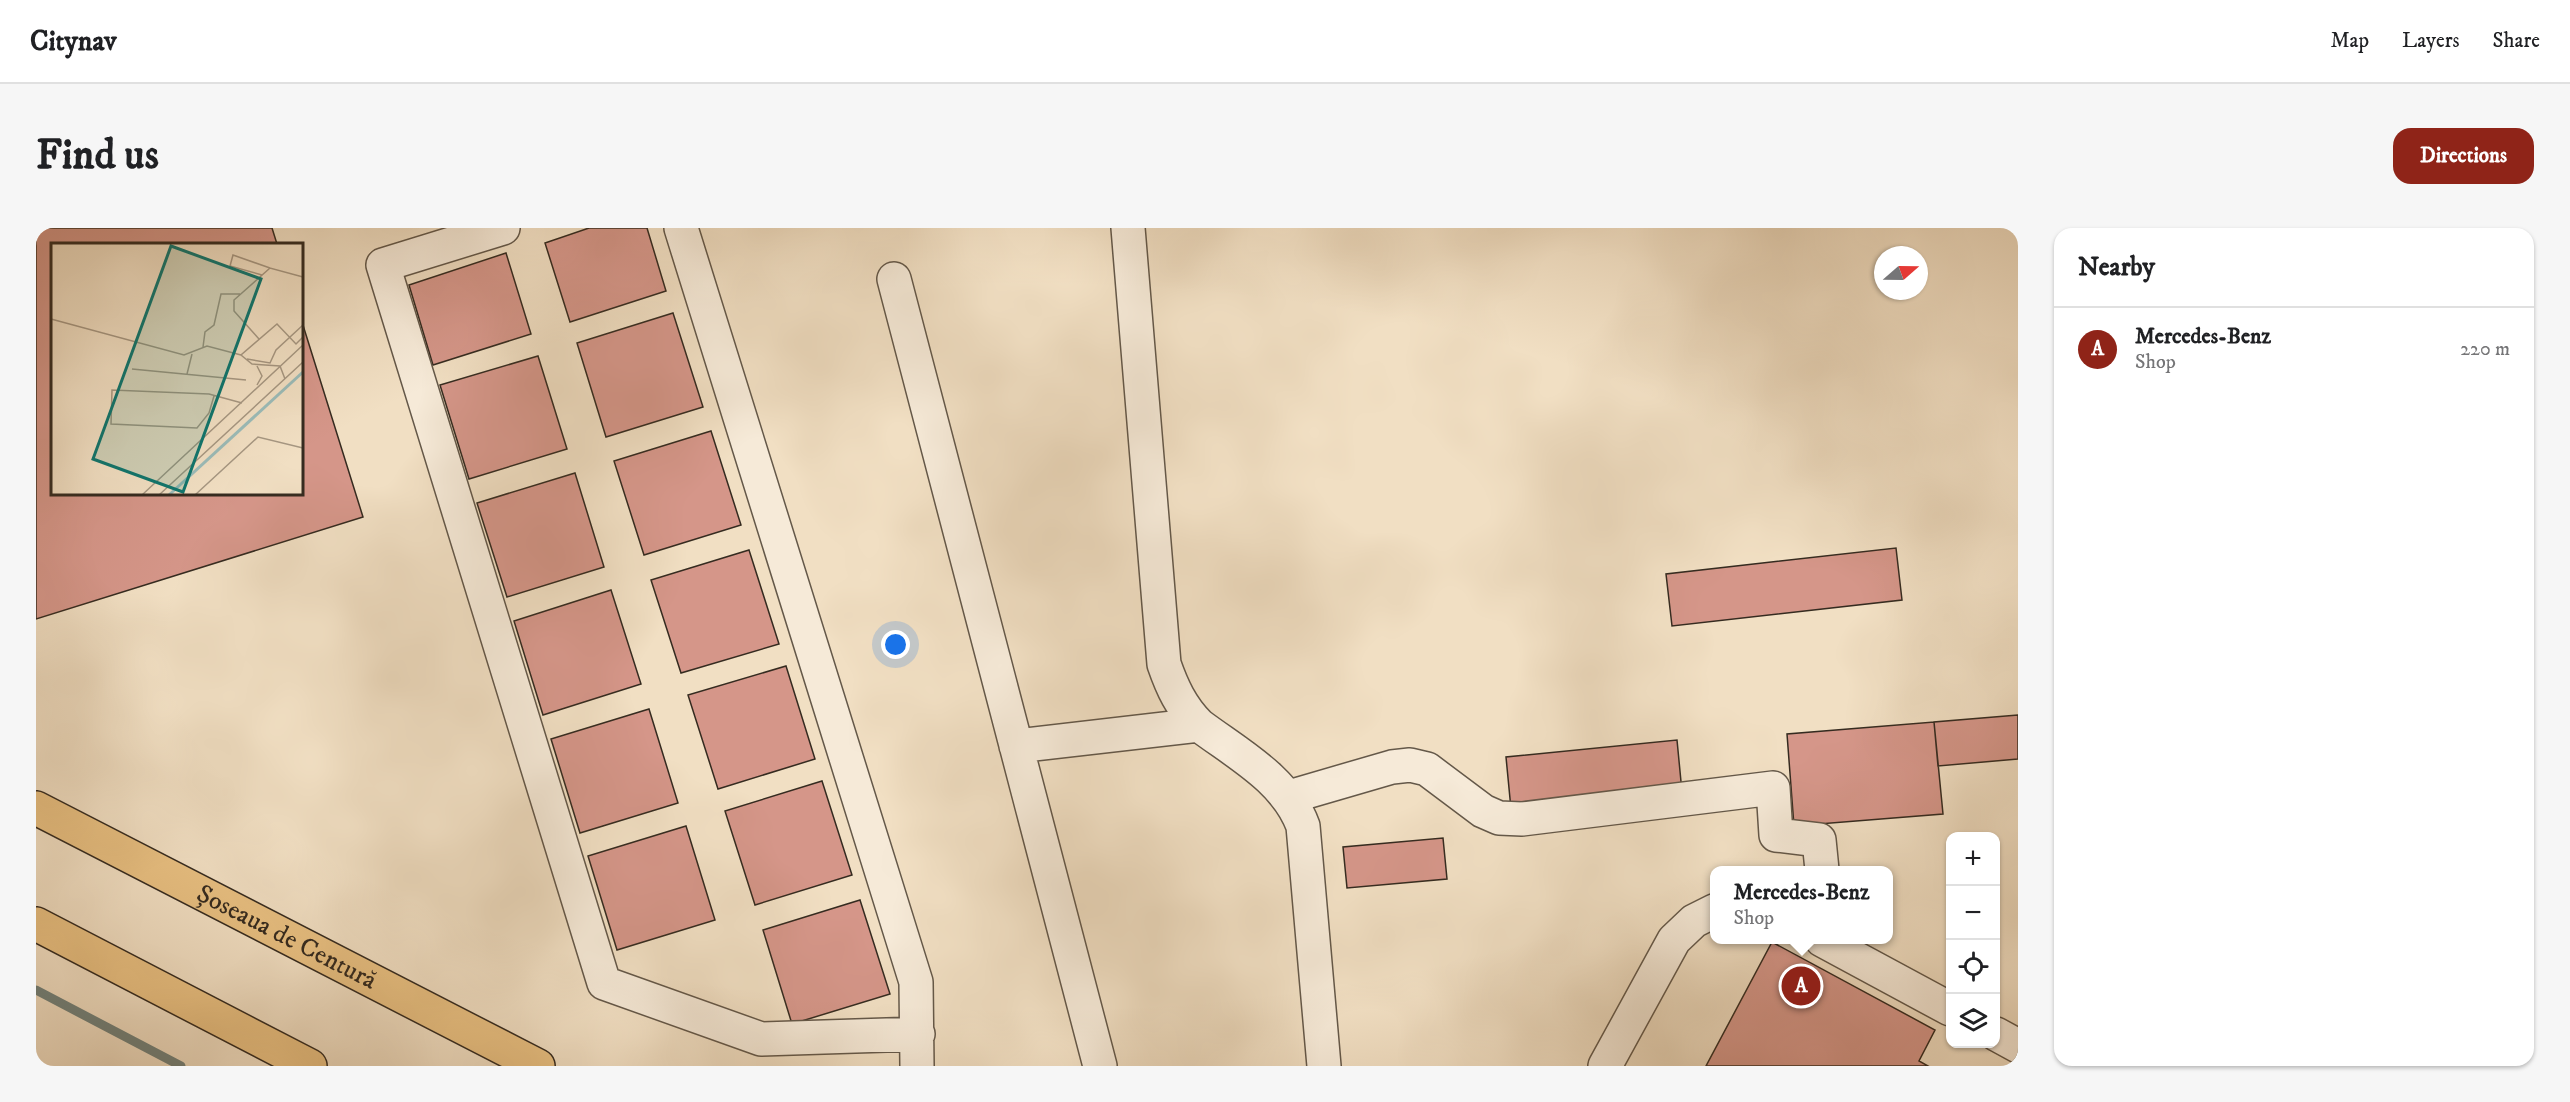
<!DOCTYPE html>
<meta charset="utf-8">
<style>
:root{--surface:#fff;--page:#f6f6f6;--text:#202124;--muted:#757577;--line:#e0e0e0;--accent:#8f2418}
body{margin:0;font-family:"IM FELL DW Pica",serif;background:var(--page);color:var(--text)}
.controls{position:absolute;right:18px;bottom:18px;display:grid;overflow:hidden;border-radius:12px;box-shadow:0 2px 4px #0004}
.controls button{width:54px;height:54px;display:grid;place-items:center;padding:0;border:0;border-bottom:2px solid var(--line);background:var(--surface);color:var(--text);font:30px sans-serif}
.compass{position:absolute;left:1838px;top:18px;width:54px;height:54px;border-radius:50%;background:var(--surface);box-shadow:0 2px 4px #0004;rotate:70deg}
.you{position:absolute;left:860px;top:417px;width:21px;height:21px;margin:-15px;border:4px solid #fff;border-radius:50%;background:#1a73e8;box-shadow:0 0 0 9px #1a73e833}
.badge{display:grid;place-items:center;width:39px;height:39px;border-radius:50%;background:var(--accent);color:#fff;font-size:20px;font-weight:700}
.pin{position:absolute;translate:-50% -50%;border:3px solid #fff;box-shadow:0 2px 6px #0006}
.popup{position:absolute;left:1674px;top:638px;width:183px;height:78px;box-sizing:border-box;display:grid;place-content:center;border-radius:12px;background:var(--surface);filter:drop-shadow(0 2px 4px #0005);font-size:20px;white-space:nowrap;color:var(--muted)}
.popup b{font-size:22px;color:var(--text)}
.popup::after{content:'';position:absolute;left:50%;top:100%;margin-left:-12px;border:12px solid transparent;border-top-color:var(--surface)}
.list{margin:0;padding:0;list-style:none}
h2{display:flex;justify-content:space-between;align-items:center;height:78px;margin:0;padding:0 24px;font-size:26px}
h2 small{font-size:20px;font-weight:400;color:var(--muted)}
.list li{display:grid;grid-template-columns:39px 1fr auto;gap:18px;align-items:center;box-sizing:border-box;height:84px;padding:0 24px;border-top:2px solid var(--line)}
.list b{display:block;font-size:22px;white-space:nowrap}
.list p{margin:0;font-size:20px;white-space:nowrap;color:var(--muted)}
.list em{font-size:20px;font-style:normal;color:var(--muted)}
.icon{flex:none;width:33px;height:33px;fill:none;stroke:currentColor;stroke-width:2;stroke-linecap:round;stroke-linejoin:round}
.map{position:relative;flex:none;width:1982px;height:838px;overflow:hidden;border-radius:18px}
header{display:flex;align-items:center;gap:36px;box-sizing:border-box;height:84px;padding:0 30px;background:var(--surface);border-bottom:2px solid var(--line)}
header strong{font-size:28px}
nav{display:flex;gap:33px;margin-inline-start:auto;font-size:21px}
.intro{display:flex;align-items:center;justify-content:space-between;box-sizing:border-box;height:144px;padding:0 36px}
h1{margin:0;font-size:42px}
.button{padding:15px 27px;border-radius:18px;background:var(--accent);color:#fff;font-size:21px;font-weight:700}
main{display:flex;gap:36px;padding:0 36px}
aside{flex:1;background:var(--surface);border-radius:18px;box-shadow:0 2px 4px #0004}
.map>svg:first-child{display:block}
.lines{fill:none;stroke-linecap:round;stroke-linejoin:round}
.stream{stroke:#72827c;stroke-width:9}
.building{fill:#d59689;stroke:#352b20;stroke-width:1.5}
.minor-casing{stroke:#645849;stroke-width:36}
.major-casing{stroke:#352b20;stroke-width:36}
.minor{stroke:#f6ead8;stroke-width:33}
.major{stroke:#e8c082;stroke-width:33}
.labels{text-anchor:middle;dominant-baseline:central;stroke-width:5;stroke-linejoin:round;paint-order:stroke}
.street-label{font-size:26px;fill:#352b20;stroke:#f6ead8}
.inset-river{fill:none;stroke:#9bbcb9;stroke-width:3}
.inset-road{fill:none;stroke:#a69782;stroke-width:1.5}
.view{fill:#0f766e;fill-opacity:0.15;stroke:#0f766e;stroke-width:3}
.inset-edge{fill:none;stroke:#352b20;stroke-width:3}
</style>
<header>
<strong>Citynav</strong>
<nav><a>Map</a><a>Layers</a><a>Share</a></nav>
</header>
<div class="intro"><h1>Find us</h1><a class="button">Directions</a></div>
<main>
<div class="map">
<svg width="1982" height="838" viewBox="0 0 1982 838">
<rect width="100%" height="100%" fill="#f1dfc3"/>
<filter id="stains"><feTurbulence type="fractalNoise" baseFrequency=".00333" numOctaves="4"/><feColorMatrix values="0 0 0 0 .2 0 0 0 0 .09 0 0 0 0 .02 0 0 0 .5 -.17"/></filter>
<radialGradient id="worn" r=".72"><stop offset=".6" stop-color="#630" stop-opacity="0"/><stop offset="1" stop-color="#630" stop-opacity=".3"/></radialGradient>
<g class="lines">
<path class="stream" d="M0 762 145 838"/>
</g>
<path class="building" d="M0 0H236L241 16H16V266H266V94L327 289 0 391Z
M553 0H611L630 63 534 94 509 15Z
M470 25 495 106 397 137 373 57Z
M637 85 667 179 570 209 541 115Z
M502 128 531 221 433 251 404 157Z
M675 203 705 297 608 327 578 233Z
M539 245 568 339 471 369 441 275Z
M1860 320 1866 372 1636 398 1630 346Z
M713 322 743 416 645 445 615 352Z
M575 362 605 456 507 487 478 393Z
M750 438 779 531 682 561 652 467Z
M613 481 642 575 544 605 515 511Z
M1982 487V531L1902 538 1898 494Z
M1898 494 1907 586 1758 598 1751 506Z
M1641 512 1646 564 1475 581 1470 529Z
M786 553 816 647 719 677 689 583Z
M650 598 679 692 581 722 552 628Z
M1407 610 1411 651 1311 660 1307 619Z
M824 672 854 766 756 796 727 702Z
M1736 714 1899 802 1883 833 1892 838H1670Z"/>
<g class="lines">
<defs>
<path id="minor" d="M467 0 347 37 568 755 725 811 882 806
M645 0 880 754 881 838
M1092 0 1128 436C1136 459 1145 479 1163 497 1200 525 1250 551 1267 598L1288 838
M858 51 1064 838
M980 518 1163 497
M1253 569 1356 539 1374 537 1391 541 1447 583 1463 590 1486 591 1737 560 1740 607 1783 612 1786 642
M1786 712 1914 781
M1960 806 1982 818
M1569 838 1638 712 1658 693 1678 683"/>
<g id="major">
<path id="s1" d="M0 580 502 838"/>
<path d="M0 696 274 838"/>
</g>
</defs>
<use href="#minor" class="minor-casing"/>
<use href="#major" class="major-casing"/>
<use href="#minor" class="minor"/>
<use href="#major" class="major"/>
</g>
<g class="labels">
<g class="street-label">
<text stroke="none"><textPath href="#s1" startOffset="282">Șoseaua de Centură</textPath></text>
</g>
</g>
<g transform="translate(15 15)">
<rect width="252" height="252" fill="#f1dfc3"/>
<path class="inset-river" d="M118 252 252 129"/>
<path class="inset-road" d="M211 32 179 23 182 12 219 25M0 76 133 112 156 103 190 112M208 96 183 68V57L219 25 252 34M152 104 154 89 163 82 170 51H189M196 116 219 120 225 107 252 82M206 123 211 133 206 142M81 126 195 137M136 131 141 111M234 136 229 123 201 121 190 112 226 81 245 101 252 94M163 153 158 170 146 185 60 181 61 147 158 151 191 160M91 252 252 102M108 252 252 119M144 252 207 194 252 205"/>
<path class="view" d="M120 3 210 36 132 249 42 216Z"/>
<rect width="252" height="252" class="inset-edge"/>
</g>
<rect width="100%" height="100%" filter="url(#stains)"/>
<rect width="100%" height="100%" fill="url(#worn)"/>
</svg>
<div class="controls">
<button>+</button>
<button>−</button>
<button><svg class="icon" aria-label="locate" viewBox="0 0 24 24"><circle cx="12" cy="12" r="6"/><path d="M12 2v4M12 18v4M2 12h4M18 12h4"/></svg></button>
<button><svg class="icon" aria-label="layers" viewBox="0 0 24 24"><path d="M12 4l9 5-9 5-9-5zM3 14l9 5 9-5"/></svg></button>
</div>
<svg class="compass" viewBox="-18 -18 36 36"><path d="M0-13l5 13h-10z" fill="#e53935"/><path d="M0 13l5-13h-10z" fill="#757577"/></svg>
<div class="you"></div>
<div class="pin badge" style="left:1765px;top:758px">A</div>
<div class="popup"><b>Mercedes-Benz</b>Shop</div>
</div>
<aside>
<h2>Nearby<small></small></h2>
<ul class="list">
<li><span class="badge">A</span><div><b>Mercedes-Benz</b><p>Shop</p></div><em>220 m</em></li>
</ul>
</aside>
</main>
